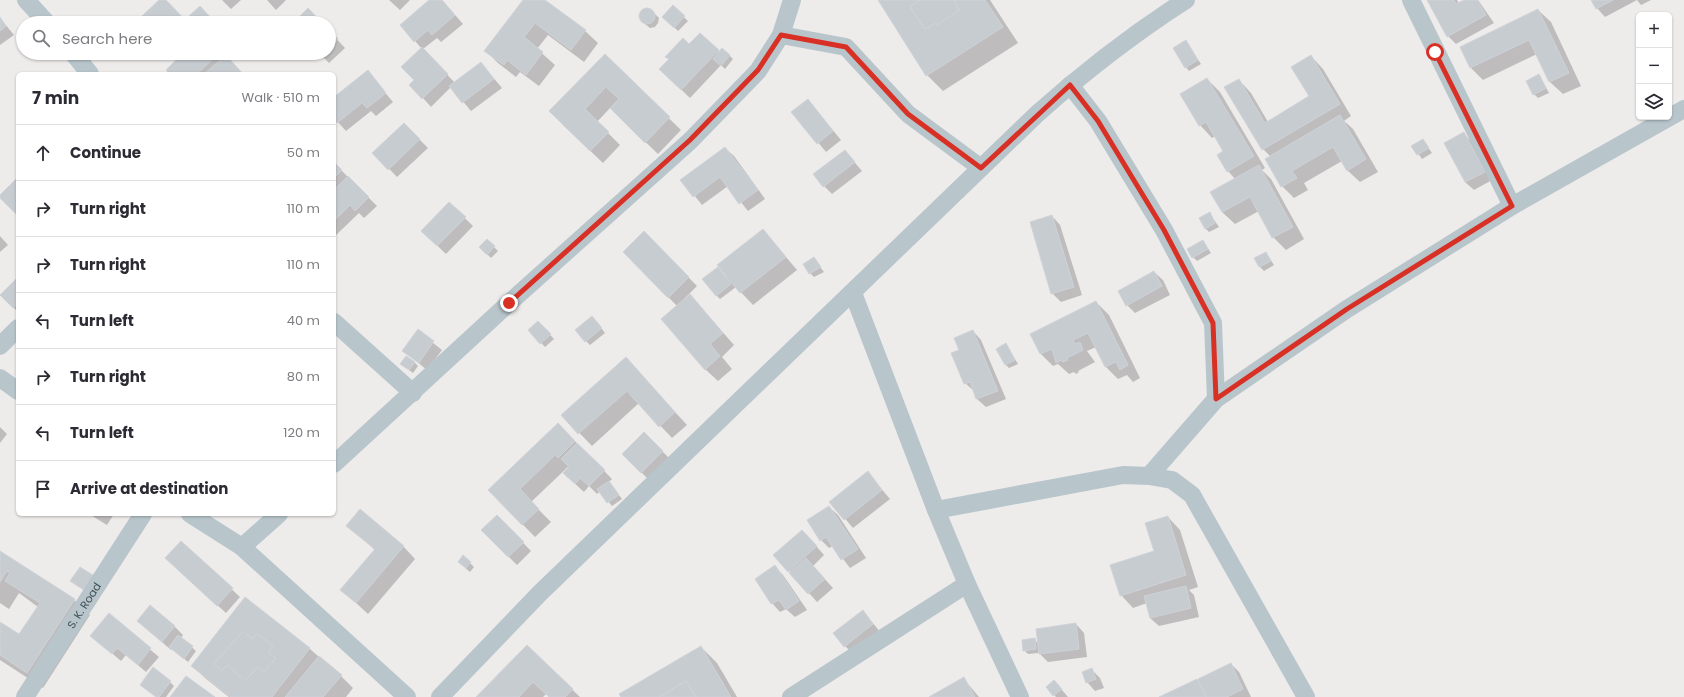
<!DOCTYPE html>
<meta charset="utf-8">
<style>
:root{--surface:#fff;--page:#f7f7f7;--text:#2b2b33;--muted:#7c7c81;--line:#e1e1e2}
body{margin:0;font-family:Poppins,sans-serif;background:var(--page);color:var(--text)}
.controls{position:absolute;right:12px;top:12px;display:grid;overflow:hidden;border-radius:6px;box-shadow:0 1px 3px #0004}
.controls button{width:36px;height:36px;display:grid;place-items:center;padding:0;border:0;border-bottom:1px solid var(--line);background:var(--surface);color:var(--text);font:20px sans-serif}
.stop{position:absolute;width:12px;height:12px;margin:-9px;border:3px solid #d93025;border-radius:50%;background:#fff}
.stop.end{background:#d93025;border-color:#fff;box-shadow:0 1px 4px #0008}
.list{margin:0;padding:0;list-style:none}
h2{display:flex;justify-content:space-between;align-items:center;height:52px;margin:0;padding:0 16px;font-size:17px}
h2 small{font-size:13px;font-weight:400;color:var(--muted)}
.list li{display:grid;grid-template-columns:26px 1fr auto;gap:12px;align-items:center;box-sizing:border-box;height:56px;padding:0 16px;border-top:1px solid var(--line)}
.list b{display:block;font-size:15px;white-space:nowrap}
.list em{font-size:13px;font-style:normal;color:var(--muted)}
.icon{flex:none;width:22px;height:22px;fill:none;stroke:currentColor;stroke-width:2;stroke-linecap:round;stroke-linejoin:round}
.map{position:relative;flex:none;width:1684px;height:697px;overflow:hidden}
.search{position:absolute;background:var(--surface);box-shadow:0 1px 3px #0004;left:16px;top:16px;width:320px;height:44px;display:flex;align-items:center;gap:10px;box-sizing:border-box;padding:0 14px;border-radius:22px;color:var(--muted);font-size:15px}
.panel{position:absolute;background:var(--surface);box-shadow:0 1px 3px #0004;left:16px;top:72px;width:320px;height:444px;border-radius:6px}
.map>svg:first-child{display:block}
.shadow{fill:#0003}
.building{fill:#c7ccd1;stroke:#cfd3d8;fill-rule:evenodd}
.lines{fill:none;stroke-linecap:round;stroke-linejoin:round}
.minor{stroke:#b8c6cc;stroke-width:18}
.route{stroke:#d93025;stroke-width:5}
.labels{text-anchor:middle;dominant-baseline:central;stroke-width:3;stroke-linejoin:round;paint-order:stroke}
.street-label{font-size:11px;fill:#435259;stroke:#fff}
</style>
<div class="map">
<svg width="1684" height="697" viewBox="0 0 1684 697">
<rect width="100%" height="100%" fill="#eeebeb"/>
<path class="shadow" d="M222 0H241L231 9Z
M267 0H286L276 10Z
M389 0H410L400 10Z
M431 0H442L463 24 441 42 437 38 423 49 455 83 481 63 502 88 471 111 451 87 431 107 423 98 415 81 422 49 415 41Z
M524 0H543L585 31 598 43 584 62 548 35 537 49 555 65 539 86 520 72 516 77 498 63 486 51Z
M880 0H990L1018 43 943 91 927 75Z
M1428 0H1457L1459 4 1466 0H1478L1494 23 1456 44 1448 36Z
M1592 0H1651L1641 5 1637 0 1605 17 1597 8Z
M200 7 215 23H195Z
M673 7 688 21 678 31 664 17Z
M646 9 651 10 659 18 658 23 655 27 650 28 641 21 640 16 642 12Z
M1538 10 1551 22 1581 86 1563 94 1550 82 1537 54 1483 80 1471 68 1461 47Z
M0 18 14 35 0 45Z
M329 31 345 48 329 63 319 53H329Z
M700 34 720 53 729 55 733 59 725 69 721 65 690 98 669 78 690 45Z
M1186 42 1201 64 1189 71 1186 67Z
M185 53H216L243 74H171Z
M605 56 681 130 658 154 610 108 597 122 620 145 603 163 562 124Z
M1311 56 1323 69 1351 116 1344 121 1353 129 1378 172 1360 182 1347 170 1342 161 1304 183 1308 190 1294 198 1282 186 1271 157 1263 149 1239 80 1251 93 1268 122 1310 97Z
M367 71 393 102 376 116 371 111 346 131 334 118V98Z
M1539 75 1549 93 1538 98 1534 94Z
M1207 79 1220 92 1265 168 1262 170 1271 179 1304 239 1286 250 1273 237 1259 211 1235 224 1222 212 1235 179 1228 171 1224 151 1215 136 1212 138 1200 125Z
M808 100 841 140 826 152 793 112Z
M404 124 428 148 397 177 374 153Z
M1464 134 1472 142 1492 180 1474 190 1465 182Z
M1423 140 1432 153 1422 159 1413 146Z
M725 148 734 156 765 199 748 211 728 186 702 205 682 180Z
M845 151 862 171 832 194 824 186Z
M334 163 377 206 364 218 359 213 334 237Z
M449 203 473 226 446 254 422 231Z
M1210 214 1219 227 1209 232 1205 228Z
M1052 216 1060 225 1082 295 1061 302 1052 293Z
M763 230 797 270 753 305 736 287 720 299 717 296 718 268 725 276Z
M644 232 697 286 684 299 685 300 690 295 734 345 722 357 732 369 718 381 705 369 677 306 624 252Z
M0 236 8 245 0 252Z
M487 240 498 251 491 258 480 247Z
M1203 241 1211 253 1197 261 1193 257Z
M1266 253 1274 265 1264 271 1260 267Z
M814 259 824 272 814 277 810 273Z
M1154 272 1163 280 1170 295 1135 313 1127 305Z
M18 279V312L1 296Z
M1096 302 1109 315 1140 378 1133 382 1127 375 1118 379 1106 367 1096 347 1087 351 1095 362 1078 371 1079 372 1076 374 1074 372 1069 374 1058 364 1053 366 1041 354 1032 334Z
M596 321 605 333 590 345 586 341Z
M538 322 554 339 545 347 529 330Z
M418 331 442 350 427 370 404 351Z
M973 331 981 340 1006 399 986 407 977 399 974 391 965 383 960 351Z
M1006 344 1018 364 1009 368 1005 364Z
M626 359 687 425 672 438 639 403 592 446 563 416Z
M413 361 418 366 413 373 401 364Z
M0 427 7 434 0 443Z
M644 433 671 460 650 481 623 454Z
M571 437 612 479 609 482 622 499 612 506 600 491 597 494 589 486 584 492 573 482 570 465 531 502 551 522 535 537 489 490Z
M868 473 890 499 853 528 831 502Z
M829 507 838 515 866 558 850 568 833 546 829 548 821 540Z
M89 514H114L107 525Z
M497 516 531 551 517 565 482 530Z
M1168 517 1180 530 1198 587 1189 590 1194 595 1199 617 1159 626 1150 618 1147 603 1133 608 1121 595 1155 551Z
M348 526 403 546 415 559 368 614 342 590 375 550Z
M810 539 824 555 813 566 833 588 817 602 775 555Z
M181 542 240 597 226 613 175 566Z
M0 552 74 600 90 615 43 688 0 660V623L19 636 38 607 19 593 9 609 0 603Z
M464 557 474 567 470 572 463 566Z
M775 567 783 575 807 610 795 617 786 609 780 612 772 603Z
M245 599 310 649 341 676 353 688 346 697H229L205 678 193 666Z
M150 606 175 627 183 635 181 638 196 651 188 662 172 649 171 650 138 621Z
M863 611 881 633 853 654 845 646Z
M109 615 159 657 146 672 126 655 121 661 92 636Z
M1076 624 1084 633 1087 657 1048 662 1039 653 1028 654 1024 650 1034 639 1038 643Z
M527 646 580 697H550L546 694 543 697H478Z
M701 647 717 663 737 697H622Z
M1231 664 1239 672 1251 697H1161Z
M1092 670 1100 678 1104 688 1095 691 1087 682Z
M963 678 979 697H931Z
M1054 681 1062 690 1068 697H1056L1047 687Z
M170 682 174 686 166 697H156Z"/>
<path class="building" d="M159 0H166L188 23H147L141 17Z
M429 0H442L455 15 432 35 428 30 414 42 400 25Z
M523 0H545L586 30 571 50 535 23 524 37 543 52 526 75 507 60 504 65 484 51Z
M878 0H920L910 7 925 29 936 23 937 25 960 10 954 2 957 0H985L1003 27 926 76Z
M920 0H957L954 2 960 10 937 25 936 23 925 29 910 7Z
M1427 0H1454L1456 4 1464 0H1477L1486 15 1447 37Z
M1591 0H1613L1596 9Z
M673 5 685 16 674 28 662 17Z
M200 6 211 18 206 23H193L188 17Z
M308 8 322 23H293Z
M639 16a8 8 0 1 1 16 0a8 8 0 1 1-16 0Z
M1538 9 1569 73 1549 82 1529 40 1470 68 1460 47Z
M0 17 6 26 0 31Z
M329 30 338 39 329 47Z
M700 33 719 50 681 90 659 69 669 59 665 57 683 38 689 44Z
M1186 40 1198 60 1185 68 1173 48Z
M422 47 448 74 422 99 409 85 414 80 401 67Z
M722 48 730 55 721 66 713 59Z
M183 53H216L218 54 197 74H170L166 70Z
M605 54 670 117 645 143 610 108 619 99 606 87 585 109 609 132 590 151 549 111Z
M226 55 243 74H204Z
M1311 55 1340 104 1262 150 1224 87 1239 79 1265 123 1309 96 1291 67Z
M481 62 494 79 462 103 449 86Z
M368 70 386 93 367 108 362 103 337 123 334 119V97Z
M1539 74 1546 88 1533 95 1526 81Z
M1207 78 1254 156 1227 172 1217 155 1223 151 1206 122 1199 126 1180 94Z
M808 99 833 131 817 144 791 112Z
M1340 115 1366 159 1347 171 1333 147 1292 171 1297 178 1281 187 1265 159Z
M404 123 420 139 388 170 372 153Z
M1464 132 1485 172 1465 182 1444 143Z
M1423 139 1429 148 1417 155 1411 146Z
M725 147 758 190 739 204 720 177 693 197 680 180Z
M845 150 855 162 823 187 813 174Z
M334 162 342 170 334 178Z
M1259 165 1293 227 1272 238 1250 197 1222 212 1210 192Z
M348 176 369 197 355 211 350 205 334 221V190Z
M18 177V216L0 198V195Z
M449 202 466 217 437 246 421 231Z
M1210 212 1215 223 1205 229 1199 218Z
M1052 215 1074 287 1051 294 1030 222Z
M763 229 786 257 740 293 717 265Z
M644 231 689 277 668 298 623 252Z
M487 239 495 246 487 255 479 247Z
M1203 240 1208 249 1192 258 1187 249Z
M1266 252 1271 261 1259 267 1254 258Z
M814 257 821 267 809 274 803 264Z
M718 267 731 284 716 296 702 279Z
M1154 271 1162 286 1126 306 1118 291Z
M18 277V303L13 308 0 295Z
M690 294 723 333 710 344 720 356 705 370 661 319Z
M1096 301 1128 365 1120 370 1116 362 1105 367 1088 333 1073 340 1075 344 1080 342 1083 350 1067 358 1068 360 1063 362 1061 360 1056 363 1052 349 1040 354 1030 334Z
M592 316 602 328 585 342 575 330Z
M538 321 551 334 540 344 528 330Z
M418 329 434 341 419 363 402 351Z
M973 330 998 391 976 399 970 382 964 384 951 353 959 350 954 338Z
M1006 343 1015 360 1005 365 996 349Z
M406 356 415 362 409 370 400 364Z
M626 357 675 412 659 427 627 391 578 434 561 415Z
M558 423 575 441 558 458 555 455 520 489 539 509 522 525 488 490Z
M644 432 663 451 641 473 622 454Z
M577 443 605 470 589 486 580 478 575 484 563 473 569 467 561 459Z
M868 471 882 490 844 520 829 502Z
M609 481 619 495 607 503 597 489Z
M829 506 858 549 841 560 826 537 820 541 807 520Z
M360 509 404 546 356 603 340 590 375 549 346 526Z
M497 515 524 542 508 557 481 530Z
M1168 516 1186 575 1120 596 1110 565 1154 551 1145 523Z
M802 530 817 546 788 572 773 555Z
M181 541 233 588 217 606 165 558Z
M0 551 75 599 27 673 0 655V622L19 634 40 603 5 581 10 573 7 571 0 582Z
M463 555 471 562 466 568 458 562Z
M806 558 825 579 808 594 789 573Z
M775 565 799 601 786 610 779 600 771 604 755 579Z
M80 567 96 577 87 592 70 581Z
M1186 586 1191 608 1150 618 1144 596Z
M245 597 310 648 272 697H231L191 666ZM243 631 252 639 257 633 273 646 268 652 276 658 264 672 258 667 245 681 227 665 222 671 214 664Z
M150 605 175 626 162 642 137 621Z
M863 610 873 624 844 647 833 633Z
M109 613 151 648 138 665 117 648 112 654 90 636Z
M1076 623 1079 649 1039 654 1036 629Z
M243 631 252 639 257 633 273 646 268 652 276 658 264 672 258 667 245 681 227 665 222 671 214 664Z
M178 635 193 646 184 659 169 647Z
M1035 638 1036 649 1023 651 1022 640Z
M527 645 573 689 565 697H549L533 682 519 697H476Z
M701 646 731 697H696L686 681 659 697H621L619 694Z
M319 656 342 675 323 697H285Z
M1231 663 1243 689 1227 697H1206L1198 679Z
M153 667 171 681 159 697H156L140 685Z
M1092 668 1096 679 1086 683 1082 672Z
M186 676 215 697H170Z
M964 677 975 697H929Z
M1197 679 1206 697H1159Z
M1054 680 1062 689 1053 696 1046 687Z
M686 681 696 697H659Z"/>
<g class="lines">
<g class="minor">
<path d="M26 0 47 23"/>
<path d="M1411 0 1512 206"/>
<path d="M781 35 846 47 908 114 981 168"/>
<path d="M73 53 90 74"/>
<path d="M1070 85 1098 121 1164 230 1213 323 1216 399"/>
<path d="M853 293 936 510 967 584 1020 697"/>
<path d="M334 322 413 393"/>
<path d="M0 346 18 328"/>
<path d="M0 378 18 391"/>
<path d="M334 464 509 303 690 141 758 71 781 35 792 0"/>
<path d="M1149 476 1216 399 1347 309 1512 206 1684 109"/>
<path d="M936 510 1123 475 1149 476 1172 480 1192 495 1306 697"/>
<path d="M190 514 242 547 407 697"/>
<path d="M242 547 279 514"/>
<path id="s1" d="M25 697 143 514"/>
<path d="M440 697 540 593 1037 114C1084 72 1133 34 1186 0"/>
<path d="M791 697 967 584"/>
</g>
</g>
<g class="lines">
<path class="route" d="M509 303 690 140 758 70 781 35 846 47 908 114 981 168 1070 85 1098 121 1164 230 1213 323 1216 399 1347 309 1512 206 1435 52"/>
</g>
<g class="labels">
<g class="street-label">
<text stroke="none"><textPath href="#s1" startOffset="109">S. K. Road</textPath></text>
</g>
</g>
</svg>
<div class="controls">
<button>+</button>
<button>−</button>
<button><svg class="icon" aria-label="layers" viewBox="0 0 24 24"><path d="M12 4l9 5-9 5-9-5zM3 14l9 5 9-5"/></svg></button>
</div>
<div class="stop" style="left:1435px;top:52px"></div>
<div class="stop end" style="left:509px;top:303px"></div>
<div class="search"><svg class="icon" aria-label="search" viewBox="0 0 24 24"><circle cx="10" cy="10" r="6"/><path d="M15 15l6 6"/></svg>Search here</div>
<section class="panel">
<h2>7 min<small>Walk · 510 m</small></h2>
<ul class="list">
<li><svg class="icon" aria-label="ahead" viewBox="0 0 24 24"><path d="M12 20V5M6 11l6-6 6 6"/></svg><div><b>Continue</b></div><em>50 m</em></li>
<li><svg class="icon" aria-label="right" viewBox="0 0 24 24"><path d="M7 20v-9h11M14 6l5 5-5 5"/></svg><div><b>Turn right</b></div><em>110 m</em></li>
<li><svg class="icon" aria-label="right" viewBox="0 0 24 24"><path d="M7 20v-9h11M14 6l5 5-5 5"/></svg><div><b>Turn right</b></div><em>110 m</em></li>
<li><svg class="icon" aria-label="left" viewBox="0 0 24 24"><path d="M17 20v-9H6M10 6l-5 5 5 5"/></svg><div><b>Turn left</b></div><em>40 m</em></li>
<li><svg class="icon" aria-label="right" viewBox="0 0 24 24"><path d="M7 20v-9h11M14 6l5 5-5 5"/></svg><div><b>Turn right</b></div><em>80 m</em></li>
<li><svg class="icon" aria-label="left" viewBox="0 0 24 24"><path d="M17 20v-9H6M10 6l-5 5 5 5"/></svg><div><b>Turn left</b></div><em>120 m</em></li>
<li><svg class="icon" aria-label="arrive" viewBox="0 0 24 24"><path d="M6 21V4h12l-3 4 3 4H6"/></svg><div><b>Arrive at destination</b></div></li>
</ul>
</section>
</div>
